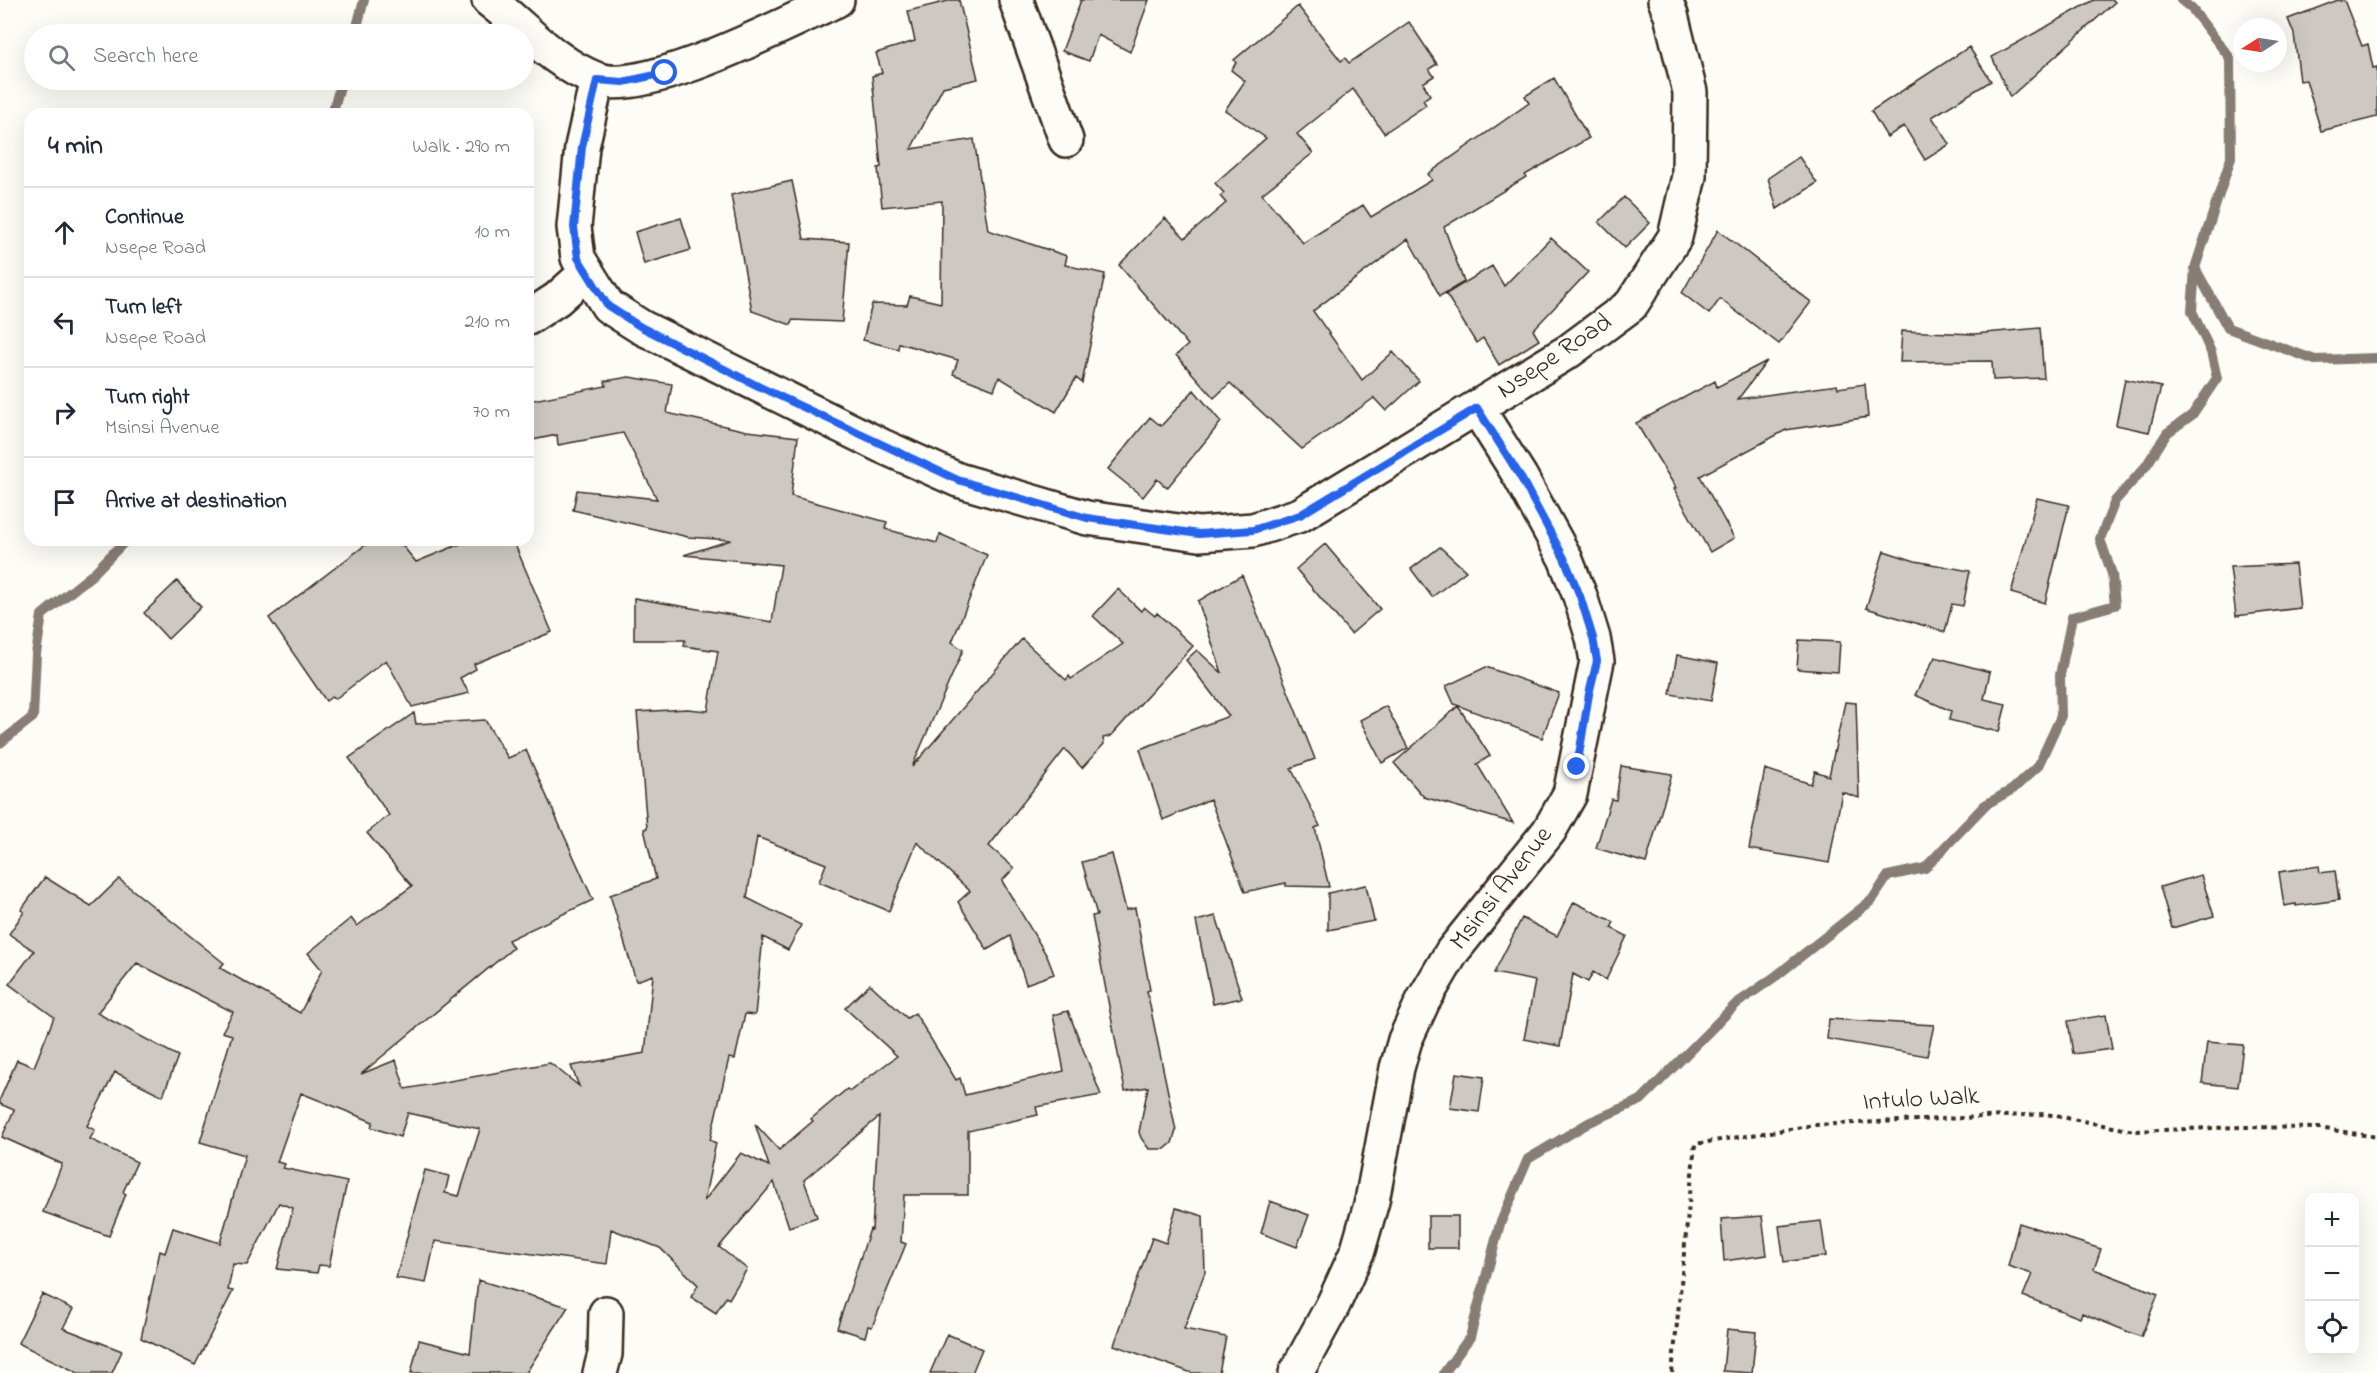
<!DOCTYPE html>
<meta charset="utf-8">
<style>
:root{--surface:#fff;--page:#f2f2f3;--text:#1f2937;--muted:#747a83;--line:#e0e1e3}
body{margin:0;font-family:"Indie Flower",sans-serif;background:var(--page);color:var(--text)}
.controls{position:absolute;right:18px;bottom:18px;display:grid;overflow:hidden;border-radius:12px;box-shadow:0 6px 24px #0002}
.controls button{width:54px;height:54px;display:grid;place-items:center;padding:0;border:0;border-bottom:2px solid var(--line);background:var(--surface);color:var(--text);font:30px sans-serif}
.compass{position:absolute;left:2233px;top:18px;width:54px;height:54px;border-radius:50%;background:var(--surface);box-shadow:0 6px 24px #0002;rotate:258deg}
.stop{position:absolute;width:18px;height:18px;margin:-14px;border:4px solid #2563eb;border-radius:50%;background:#fff}
.stop.end{background:#2563eb;border-color:#fff;box-shadow:0 2px 6px #0008}
.list{margin:0;padding:0;list-style:none}
h2{display:flex;justify-content:space-between;align-items:center;height:78px;margin:0;padding:0 24px;font-size:26px}
h2 small{font-size:20px;font-weight:400;color:var(--muted)}
.list li{display:grid;grid-template-columns:39px 1fr auto;gap:18px;align-items:center;box-sizing:border-box;height:90px;padding:0 24px;border-top:2px solid var(--line)}
.list b{display:block;font-size:22px;white-space:nowrap}
.list p{margin:0;font-size:20px;white-space:nowrap;color:var(--muted)}
.list em{font-size:20px;font-style:normal;color:var(--muted)}
.icon{flex:none;width:33px;height:33px;fill:none;stroke:currentColor;stroke-width:2;stroke-linecap:round;stroke-linejoin:round}
.map{position:relative;flex:none;width:2377px;height:1373px;overflow:hidden}
.search{position:absolute;background:var(--surface);box-shadow:0 6px 24px #0002;left:24px;top:24px;width:510px;height:66px;display:flex;align-items:center;gap:15px;box-sizing:border-box;padding:0 21px;border-radius:33px;color:var(--muted);font-size:22px}
.panel{position:absolute;background:var(--surface);box-shadow:0 6px 24px #0002;left:24px;top:108px;width:510px;height:438px;border-radius:18px}
.map>svg:first-child{display:block}
.lines{fill:none;stroke-linecap:round;stroke-linejoin:round}
.stream{stroke:#887d74;stroke-width:10}
.building{fill:#cdc8c2;stroke:#3b2a1e;stroke-width:1.5}
.minor-casing{stroke:#3b2a1e;stroke-width:38}
.path{stroke:#3b2a1e;stroke-width:4;stroke-dasharray:4.5 4.5;stroke-linecap:butt}
.minor{stroke:#fdfcf7;stroke-width:33}
.route{stroke:#2563eb;stroke-width:8}
.labels{text-anchor:middle;dominant-baseline:central;stroke-width:4.5;stroke-linejoin:round;paint-order:stroke}
.street-label{font-size:26px;fill:#3b2a1e;stroke:#fdfcf7}
</style>
<div class="map">
<svg width="2377" height="1373" viewBox="0 0 2377 1373">
<rect width="100%" height="100%" fill="#fdfcf7"/>
<filter id="ink" filterUnits="userSpaceOnUse"><feTurbulence type="fractalNoise" baseFrequency=".0167" numOctaves="2"/><feDisplacementMap in="SourceGraphic" scale="12" xChannelSelector="R" yChannelSelector="G"/><feConvolveMatrix kernelMatrix="1 2 1 2 8 2 1 2 1" color-interpolation-filters="sRGB"/></filter>
<g filter="url(#ink)">
<g class="lines">
<path class="stream" d="M2181 0 2192 9 2230 58 2231 158 2195 268 2228 328 2315 360 2377 358
M355 34 364 0
M332 114 342 80
M0 743 33 717 36 654 42 615 93 574 126 540
M1444 1373 1470 1337 1500 1224 1528 1159 1590 1122 1641 1100 1736 1004 1776 976 1872 900 1888 876 1925 868 1985 805 2013 789 2038 766 2061 716 2060 675 2072 617 2115 605 2112 574 2100 539 2115 501 2146 466 2167 433 2192 415 2217 378 2211 352 2192 311 2195 268"/>
</g>
<path class="building" d="M952 0H959L978 79 943 87 911 149 974 139 988 230 1067 256 1065 265 1105 274 1082 383 1076 378 1056 412 999 377 994 390 953 374 958 360 899 343 898 349 863 340 872 304 907 305 910 296 941 303 942 201 882 207 878 168 881 167 872 76 882 73 876 53 915 41 908 11Z
M1081 0H1149L1130 52 1098 35 1089 61 1062 51Z
M2094 0H2113L2115 2 2010 97 1992 57Z
M2338 0H2344L2362 46 2368 44 2373 68 2377 67V117L2321 131 2306 80 2300 81 2294 34 2288 19Z
M1298 6 1341 61 1345 58 1349 63 1409 22 1437 64 1429 69 1434 76 1423 83 1430 95 1423 100 1426 105 1384 133 1353 89 1297 134 1313 153 1262 194 1303 243 1363 205 1371 217 1432 180 1428 174 1529 103 1525 96 1554 78 1589 138 1525 175 1526 177 1444 227 1464 282 1440 296 1408 239 1313 311 1362 380 1393 352 1419 381 1386 411 1373 397 1374 398 1302 449 1230 383 1214 398 1176 355 1188 345 1119 265 1165 218 1185 238 1226 203 1220 196 1224 193 1215 183 1266 138 1225 110 1245 81 1231 70 1236 63 1234 60Z
M1969 47 1991 81 1932 117 1950 144 1925 160 1904 126 1887 137 1871 111Z
M1799 157 1817 183 1777 209 1768 178Z
M792 181 804 239 849 242 842 322 792 320 791 325 752 311 731 195Z
M1624 197 1650 223 1625 248 1599 222Z
M681 218 691 250 644 264 635 232Z
M1718 230 1811 302 1779 344 1720 299 1709 314 1682 293Z
M1551 238 1588 272 1533 330 1539 340 1499 365 1483 338 1476 343 1446 294 1492 266 1504 286Z
M2040 328 2044 378 1993 380 1992 361 1900 362 1902 331 1974 334Z
M1767 361 1738 399 1837 385 1838 388 1865 384 1868 417 1786 430 1700 476 1734 538 1710 552 1674 489 1676 488 1636 423 1715 381 1717 387Z
M629 377 672 384 667 413 747 431 798 437 791 496 887 522 885 529 937 543 940 534 987 555 952 642 963 650 912 767 1022 639 1066 680 1069 676 1071 679 1123 644 1093 616 1118 589 1141 611 1144 607 1155 616 1157 613 1193 646 1111 736 1103 738 1104 744 1082 768 1065 749 989 846 1014 868 1002 881 1047 956 1054 974 1026 984 1010 936 987 950 958 902 970 891 917 842 889 911 819 882 826 864 757 837 747 898 801 925 788 950 763 937 755 1015 745 1014 735 1059 729 1058 710 1140 716 1143 704 1201 741 1153 769 1166 755 1124 779 1150 813 1121 811 1119 847 1089 850 1091 897 1056 845 1008 870 984 907 1018 915 1013 956 1080 960 1078 965 1095 1064 1071 1053 1015 1068 1011 1101 1095 1036 1107 1038 1115 968 1131V1195H904L901 1242 906 1244 872 1327 868 1326 865 1337 837 1328 870 1229 872 1230 879 1117 804 1180 817 1217 789 1227 774 1182 719 1247 747 1269 729 1299 726 1297 716 1313 691 1297 698 1285 660 1248 611 1229 607 1264 435 1241 426 1283 396 1278 425 1170 449 1176 445 1193 459 1196 480 1129 408 1113 400 1137 371 1127 373 1122 301 1093 277 1162 285 1164 283 1168 347 1182 329 1266 319 1265 317 1273 277 1269 293 1208 279 1203 247 1265 233 1264 228 1290 233 1291 195 1365 141 1338 160 1251 165 1253 173 1228 220 1243 245 1155 200 1142 232 1035 222 1032 233 1012 137 963 97 1013 178 1056 163 1096 115 1072 87 1126 95 1130 90 1139 137 1162 123 1192 126 1194 109 1236 43 1212 62 1164 2 1137 14 1110 0 1104V1099L17 1060 34 1067 54 1017 9 984 34 951 9 934 24 912 21 910 45 877 91 906 119 879 224 963 220 968 300 1013 322 970 308 953 351 918 357 926 412 886 367 833 389 815 349 758 414 713 416 724 485 720 508 758 526 750 593 900 508 940 513 948 361 1074 396 1060 405 1089 550 1063 579 1086 571 1066 645 1053 653 975 636 981 610 895 656 879 644 829 647 828 637 712 687 709 708 711 718 651 684 646 685 640H634V598L772 622 781 565 684 555 731 540 688 537 573 510 577 490 657 499 623 433 558 445 557 435 528 441V401L606 386 605 381Z
M2125 379 2161 387 2149 432 2116 425Z
M1194 390 1221 422 1167 488 1157 479 1143 497 1108 469 1150 417 1161 426Z
M2037 498 2069 505 2045 603 2011 593Z
M372 540H398L416 562 470 540H513L552 632 474 664 476 669 460 678 469 693 412 707 386 660 335 699 333 696 326 701 269 618Z
M1325 544 1380 609 1351 634 1296 569Z
M1440 547 1466 571 1432 597 1411 569Z
M1884 551 1915 561 1970 571 1963 606 1952 604 1945 632 1866 608Z
M2295 564 2300 608 2236 616 2230 567Z
M1242 575 1315 759 1291 768 1320 826 1315 828 1329 887 1286 886V883L1245 892 1210 799 1163 820 1140 749 1229 716 1186 660 1197 650 1222 673 1198 601Z
M177 581 201 607 168 639 144 613Z
M1799 640 1840 642 1838 672 1797 669Z
M1677 655 1718 663 1711 701 1670 694Z
M1935 657 1990 672 1984 699 2006 704 1999 732 1949 720 1951 711 1915 695Z
M1486 667 1559 693 1542 738 1454 704 1446 686Z
M1845 702 1856 703 1859 798 1842 792 1829 863 1749 849 1765 769 1811 784 1815 771 1829 776Z
M1386 706 1408 748 1382 763 1360 720Z
M1458 706 1490 756 1477 764 1513 823 1424 797 1394 763Z
M1621 766 1672 774 1646 863 1596 848 1611 799 1616 800Z
M1112 854 1126 910 1135 908 1150 990 1147 991 1176 1131 1172 1143 1165 1149H1149L1141 1138 1139 1132 1148 1087 1125 1091 1092 916 1097 915 1082 862Z
M2319 866 2320 873 2335 871 2339 900 2296 906V904L2284 906 2279 872Z
M2201 875 2214 916 2172 928 2160 887Z
M1366 885 1374 921 1328 930V893Z
M1574 902 1614 922 1611 928 1627 936 1606 980 1593 972 1588 982 1573 974 1560 1046 1524 1039 1535 981 1494 973 1522 918 1557 936Z
M1216 916 1242 998 1213 1004 1196 921Z
M2106 1015 2112 1049 2073 1054 2068 1021Z
M1829 1019 1934 1025 1927 1056 1827 1039Z
M2207 1042 2243 1045 2238 1087 2202 1083Z
M1456 1073 1484 1077 1479 1112 1450 1108Z
M1270 1201 1309 1215 1297 1247 1261 1233Z
M1176 1208 1203 1216 1205 1272 1184 1329 1226 1337 1219 1373H1192L1114 1345 1152 1238 1166 1243Z
M1428 1216H1458V1248H1428Z
M1762 1216 1767 1255 1724 1261 1721 1219Z
M1821 1221 1826 1256 1784 1262 1779 1226Z
M2019 1223 2101 1249 2094 1269 2158 1294 2141 1337 2082 1313 2080 1318 2023 1296 2032 1274 2008 1266Z
M478 1280 568 1307 526 1373H411L419 1340 470 1353Z
M42 1294 73 1309 63 1328 122 1351 112 1373H78L18 1343Z
M1727 1329 1756 1332 1752 1373 1723 1371Z
M947 1334 982 1349 972 1373H930Z"/>
<g class="lines">
<defs>
<path id="minor" d="M489 0C523 26 555 64 596 79 644 98 788 22 837 0
M1016 0 1066 140
M597 80 582 147 574 227 578 258 608 306 641 327 882 446 958 480 1087 518 1199 534 1253 530 1300 515 1569 351 1631 305 1675 237 1689 176 1690 92 1671 15 1665 0
M528 318 557 299 586 273
M600 1373 605 1354 606 1313
M1296 1373 1333 1305 1358 1250 1372 1201 1397 1068 1405 1040 1423 1001 1452 952 1549 831 1570 794 1597 661 1593 638 1580 596 1565 558 1520 476 1477 408"/>
</defs>
<use href="#minor" class="minor-casing"/>
<path class="path" d="M1672 1373 1695 1144 1815 1125 2046 1114 2134 1131 2240 1127 2319 1128 2377 1137"/>
<use href="#minor" class="minor"/>
</g>
</g>
<g class="lines" filter="url(#ink)">
<path class="route" d="M665 73 623 82 597 80 582 147 574 227 578 258 608 306 641 327 760 387 958 480 1087 518 1199 534 1253 530 1300 515 1477 408 1520 476 1564 558 1580 596 1593 638 1597 661 1589 694 1577 767"/>
</g>
<g class="labels">
<g class="street-label">
<text transform="translate(1555 357) rotate(-34)">Nsepe Road</text>
<text transform="translate(1502 889) rotate(-52)">Msinsi Avenue</text>
<text transform="translate(1921 1100) rotate(-3)">Intulo Walk</text>
</g>
</g>
</svg>
<div class="controls">
<button>+</button>
<button>−</button>
<button><svg class="icon" aria-label="locate" viewBox="0 0 24 24"><circle cx="12" cy="12" r="6"/><path d="M12 2v4M12 18v4M2 12h4M18 12h4"/></svg></button>
</div>
<svg class="compass" viewBox="-18 -18 36 36"><path d="M0-13l5 13h-10z" fill="#e53935"/><path d="M0 13l5-13h-10z" fill="#747a83"/></svg>
<div class="stop" style="left:665px;top:73px"></div>
<div class="stop end" style="left:1577px;top:767px"></div>
<div class="search"><svg class="icon" aria-label="search" viewBox="0 0 24 24"><circle cx="10" cy="10" r="6"/><path d="M15 15l6 6"/></svg>Search here</div>
<section class="panel">
<h2>4 min<small>Walk · 290 m</small></h2>
<ul class="list">
<li><svg class="icon" aria-label="ahead" viewBox="0 0 24 24"><path d="M12 20V5M6 11l6-6 6 6"/></svg><div><b>Continue</b><p>Nsepe Road</p></div><em>10 m</em></li>
<li><svg class="icon" aria-label="left" viewBox="0 0 24 24"><path d="M17 20v-9H6M10 6l-5 5 5 5"/></svg><div><b>Turn left</b><p>Nsepe Road</p></div><em>210 m</em></li>
<li><svg class="icon" aria-label="right" viewBox="0 0 24 24"><path d="M7 20v-9h11M14 6l5 5-5 5"/></svg><div><b>Turn right</b><p>Msinsi Avenue</p></div><em>70 m</em></li>
<li><svg class="icon" aria-label="arrive" viewBox="0 0 24 24"><path d="M6 21V4h12l-3 4 3 4H6"/></svg><div><b>Arrive at destination</b></div></li>
</ul>
</section>
</div>
